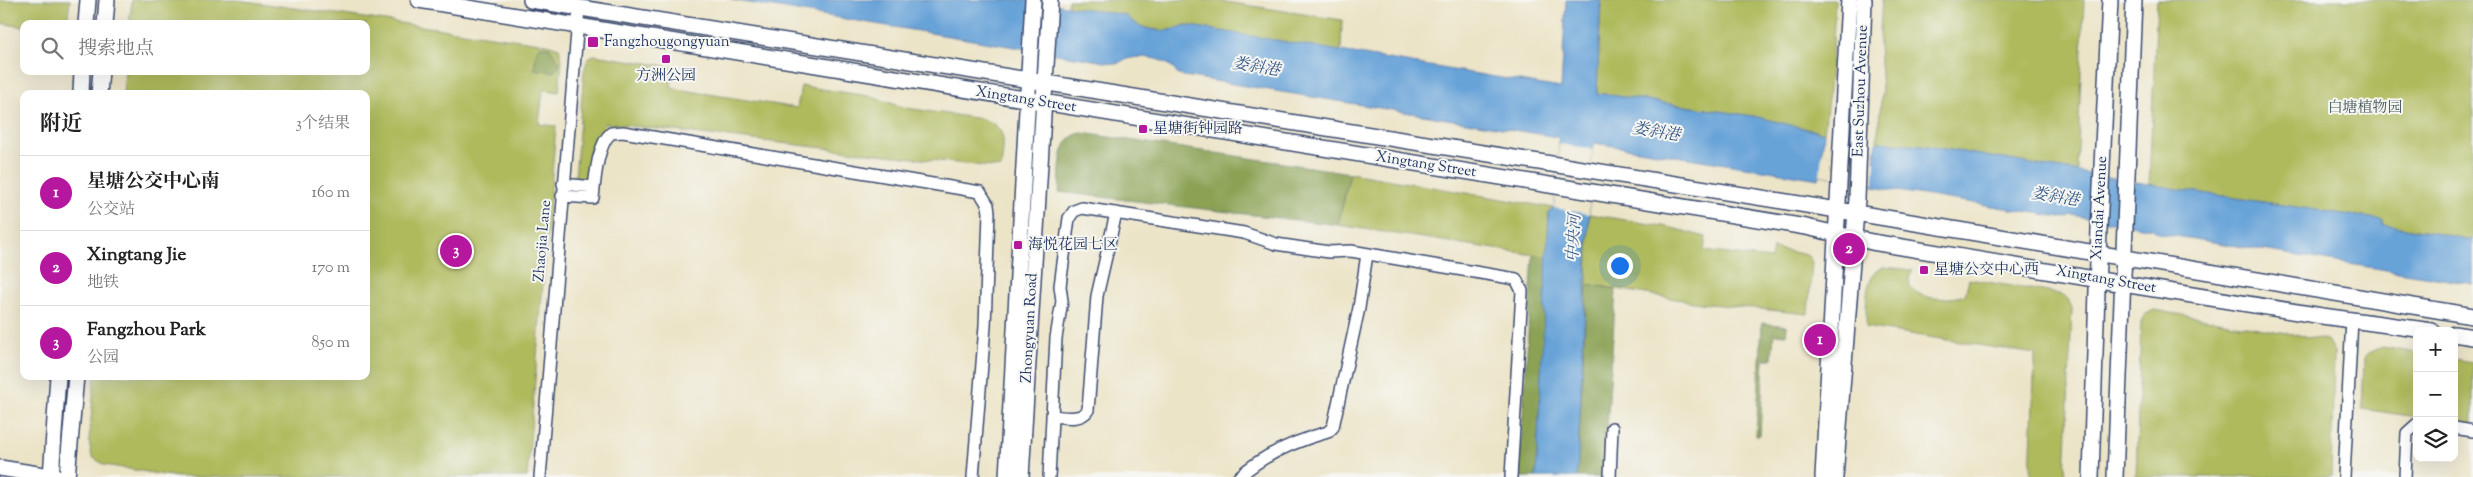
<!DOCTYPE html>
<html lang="zh">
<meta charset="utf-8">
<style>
:root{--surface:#fff;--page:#f2f2f2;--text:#222;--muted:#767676;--line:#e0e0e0;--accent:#b5179e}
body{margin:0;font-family:"Sorts Mill Goudy","Noto Serif SC",serif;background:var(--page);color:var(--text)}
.controls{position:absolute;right:15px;bottom:15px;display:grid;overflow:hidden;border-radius:10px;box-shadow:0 5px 20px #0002}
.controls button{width:45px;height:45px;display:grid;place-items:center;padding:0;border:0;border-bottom:1px solid var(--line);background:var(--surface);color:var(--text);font:25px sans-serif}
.you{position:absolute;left:1619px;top:265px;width:18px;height:18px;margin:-12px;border:4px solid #fff;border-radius:50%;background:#1a73e8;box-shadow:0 0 0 8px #1a73e833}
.badge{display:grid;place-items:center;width:32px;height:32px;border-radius:50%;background:var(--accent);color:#fff;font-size:16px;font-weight:700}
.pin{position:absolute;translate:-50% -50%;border:2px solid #fff;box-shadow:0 1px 5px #0006}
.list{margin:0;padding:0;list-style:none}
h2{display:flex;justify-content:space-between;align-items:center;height:65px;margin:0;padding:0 20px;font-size:21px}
h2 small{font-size:16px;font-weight:400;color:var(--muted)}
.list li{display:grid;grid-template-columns:32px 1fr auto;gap:15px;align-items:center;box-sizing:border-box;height:75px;padding:0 20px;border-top:1px solid var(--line)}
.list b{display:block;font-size:19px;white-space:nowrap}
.list p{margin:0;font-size:16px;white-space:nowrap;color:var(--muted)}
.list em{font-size:16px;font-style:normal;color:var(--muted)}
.icon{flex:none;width:28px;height:28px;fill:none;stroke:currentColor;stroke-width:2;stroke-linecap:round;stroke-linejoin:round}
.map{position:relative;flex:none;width:2473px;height:477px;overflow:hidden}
.search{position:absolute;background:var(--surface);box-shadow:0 5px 20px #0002;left:20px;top:20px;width:350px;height:55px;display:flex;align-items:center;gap:12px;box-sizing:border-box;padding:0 18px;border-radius:10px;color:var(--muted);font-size:19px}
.panel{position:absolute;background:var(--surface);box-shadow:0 5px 20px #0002;left:20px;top:90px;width:350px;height:290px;border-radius:10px}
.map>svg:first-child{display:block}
.green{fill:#afba5c;stroke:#65745d}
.forest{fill:#8ba254;stroke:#536859}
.water{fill:#68a3d8;stroke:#42699b}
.pier{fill:#ece4c7}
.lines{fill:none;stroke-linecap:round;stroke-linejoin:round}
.minor-casing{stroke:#3a4a6e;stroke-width:14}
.major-casing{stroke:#3a4a6e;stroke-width:18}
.minor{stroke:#fff;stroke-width:11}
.major{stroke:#fff;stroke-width:15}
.poi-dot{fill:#b5179e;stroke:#f6f6f2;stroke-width:2}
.labels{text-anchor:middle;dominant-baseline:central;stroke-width:4;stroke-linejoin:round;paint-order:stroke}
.poi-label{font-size:15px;fill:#1b2f5e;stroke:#f6f6f2;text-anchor:start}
.street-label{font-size:15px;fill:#1b2f5e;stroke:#f6f6f2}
.park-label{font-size:15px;fill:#47595d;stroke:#f6f6f2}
.water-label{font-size:16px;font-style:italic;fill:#365889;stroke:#f6f6f2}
</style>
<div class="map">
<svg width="2473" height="477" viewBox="0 0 2473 477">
<rect width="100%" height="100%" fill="#f6f6f2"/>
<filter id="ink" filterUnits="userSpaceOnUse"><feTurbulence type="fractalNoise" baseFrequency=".02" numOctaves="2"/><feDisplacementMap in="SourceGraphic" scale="10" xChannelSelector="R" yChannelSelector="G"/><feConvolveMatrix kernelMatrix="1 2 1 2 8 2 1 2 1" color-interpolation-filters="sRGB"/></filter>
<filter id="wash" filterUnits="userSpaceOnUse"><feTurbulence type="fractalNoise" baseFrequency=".0096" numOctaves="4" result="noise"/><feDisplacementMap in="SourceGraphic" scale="20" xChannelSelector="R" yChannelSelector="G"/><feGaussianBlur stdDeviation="1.12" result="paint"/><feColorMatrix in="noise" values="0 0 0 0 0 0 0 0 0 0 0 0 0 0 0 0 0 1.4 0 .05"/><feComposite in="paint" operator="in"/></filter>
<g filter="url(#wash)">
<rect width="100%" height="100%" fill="#ece4c7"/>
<path class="green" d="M0 0H70L67 24H24V27L0 23Z
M132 0H238L547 44 559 48 562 60 559 92 543 90 539 124 556 126 527 477H177L105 465 92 457 89 441 95 376H366V94H123L125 71H366V24H129Z
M1068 0H1213L1342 20 1341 52 1185 25C1169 35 1137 31 1125 15L1068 7Z
M1601 0H1835L1832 63 1824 133 1753 116 1596 93Z
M1882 0H2084L2077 172 1922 145 1877 142 1882 91 1879 45Z
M2157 0H2473V240L2383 224V220L2149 185Z
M594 55 673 67 671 88 797 108 801 86 869 96 906 108 982 119C1010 127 1003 145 1001 168L605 123 590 179 575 178 584 71 588 58Z
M1350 173 1554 208 1549 212 1548 257 1338 225Z
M1589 214 1668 227 1706 237 1704 251 1771 259 1773 248 1807 255 1812 262 1808 314 1700 303 1587 284Z
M1883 267 1913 270 1909 278 1910 287C1922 301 1948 300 1965 295L1969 279 2060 294 2068 299 2072 308 2065 477H2030L2035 354 1866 327C1867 306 1862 278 1883 267Z
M2154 310 2327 340 2334 352 2331 477H2136L2141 323 2144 315Z
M2382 347 2417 353V417L2362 409 2364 359 2367 354Z
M2454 359 2473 362V426L2454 423Z"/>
<path class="forest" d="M541 46 549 47 559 61V67L554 72 534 69 537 49Z
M1082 133 1350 173 1338 225 1059 192C1061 173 1056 136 1082 133Z
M1533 254 1548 257 1536 477H1519Z
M1587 284 1616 289 1604 477H1577Z
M1762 323 1787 326 1786 335 1774 334 1772 359H1764L1760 435H1756Z"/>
<path class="water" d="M731 0H1027L1126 15C1137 31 1169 35 1185 25L1561 88 1566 0H1601L1597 93 1753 116 1824 133 1822 153 1825 154 1874 161 1877 142 1922 145 2189 191 2383 220V224L2473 240V284L2157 233 2153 229 2071 215 2067 218 1873 187V184L1820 175 1819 179 1595 143 1592 149 1577 477H1536L1549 212 1554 208 1559 140 1557 137 1178 75C1170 56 1132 52 1117 64Z"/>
<path class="pier" d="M1559 144 1592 149 1589 214 1554 208Z
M1822 153 1875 161 1874 184 1820 175Z"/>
</g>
<g filter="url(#ink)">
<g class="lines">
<defs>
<path id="minor" d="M563 184 594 187
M562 196 593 198C595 180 597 145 611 133L623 132 980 192 988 205 989 213 985 326 973 477
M1052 416C1064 417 1081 421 1088 410L1097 296 1116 213
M2454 428 2473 431
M540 477 579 8
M1049 477 1056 338 1062 301 1060 286 1069 218 1074 211 1082 208 1244 233 1276 244 1329 252 1351 251 1516 279 1522 291 1511 477
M1239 477C1264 454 1295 441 1328 432L1333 427 1359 308 1367 254
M1610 477 1612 428
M2344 477 2352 319
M2405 477 2407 433 2417 424"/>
<path id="major" d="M419 0 1806 227 1872 242 2136 286 2322 316 2432 331
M531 0 1856 213 2473 316
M86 24 88 0
M105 24 107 0
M81 94 82 71
M99 94 101 71
M2454 334 2473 337
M0 468 56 477
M51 477 58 376
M67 477 76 376
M1007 477 1033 0
M1021 477 1050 0
M1823 477 1849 0
M1835 477 1857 199 1864 0
M2091 477 2099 229 2110 0
M2115 477 2134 0"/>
</defs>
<use href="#minor" class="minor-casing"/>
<use href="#major" class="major-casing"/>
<use href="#minor" class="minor"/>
<use href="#major" class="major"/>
</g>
</g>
<g class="poi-dot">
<rect x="587" y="36" width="12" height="12" rx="2.5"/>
<rect x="661" y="54" width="10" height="10" rx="2.5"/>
<rect x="1138" y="124" width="10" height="10" rx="2.5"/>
<rect x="1013" y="240" width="10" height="10" rx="2.5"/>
<rect x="1919" y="265" width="10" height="10" rx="2.5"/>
</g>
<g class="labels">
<g class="poi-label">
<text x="604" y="42">Fangzhougongyuan</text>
<text x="666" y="76" text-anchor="middle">方洲公园</text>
<text x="1153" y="129">星塘街钟园路</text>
<text x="1028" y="245">海悦花园七区</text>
<text x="1934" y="270">星塘公交中心西</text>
</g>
<g class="street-label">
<text transform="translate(1861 91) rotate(-88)">East Suzhou Avenue</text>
<text transform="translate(1026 100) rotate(9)">Xingtang Street</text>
<text transform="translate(1426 165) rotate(9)">Xingtang Street</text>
<text transform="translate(2100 208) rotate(-87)">Xiandai Avenue</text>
<text transform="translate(543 241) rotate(-85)">Zhaojia Lane</text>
<text transform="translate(2106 280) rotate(10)">Xingtang Street</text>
<text transform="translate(1030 328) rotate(-87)">Zhongyuan Road</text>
</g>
<g class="park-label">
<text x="2365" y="108">白塘植物园</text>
</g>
<g class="water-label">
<text transform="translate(1256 68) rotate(9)">娄斜港</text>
<text transform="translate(1656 133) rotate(9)">娄斜港</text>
<text transform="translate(2055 198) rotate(9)">娄斜港</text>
<text transform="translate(1575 238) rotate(-87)">中央河</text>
</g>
</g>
</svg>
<div class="controls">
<button>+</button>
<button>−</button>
<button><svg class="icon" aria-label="layers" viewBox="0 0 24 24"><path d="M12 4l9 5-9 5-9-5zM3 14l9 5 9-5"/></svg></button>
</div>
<div class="you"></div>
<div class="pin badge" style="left:1820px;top:340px">1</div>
<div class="pin badge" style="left:1849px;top:249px">2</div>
<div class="pin badge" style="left:456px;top:251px">3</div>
<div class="search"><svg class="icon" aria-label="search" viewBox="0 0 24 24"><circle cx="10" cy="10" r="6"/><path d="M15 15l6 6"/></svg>搜索地点</div>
<section class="panel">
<h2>附近<small>3个结果</small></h2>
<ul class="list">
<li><span class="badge">1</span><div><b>星塘公交中心南</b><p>公交站</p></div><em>160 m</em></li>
<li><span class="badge">2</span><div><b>Xingtang Jie</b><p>地铁</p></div><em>170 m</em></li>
<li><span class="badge">3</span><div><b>Fangzhou Park</b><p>公园</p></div><em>850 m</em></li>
</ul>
</section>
</div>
